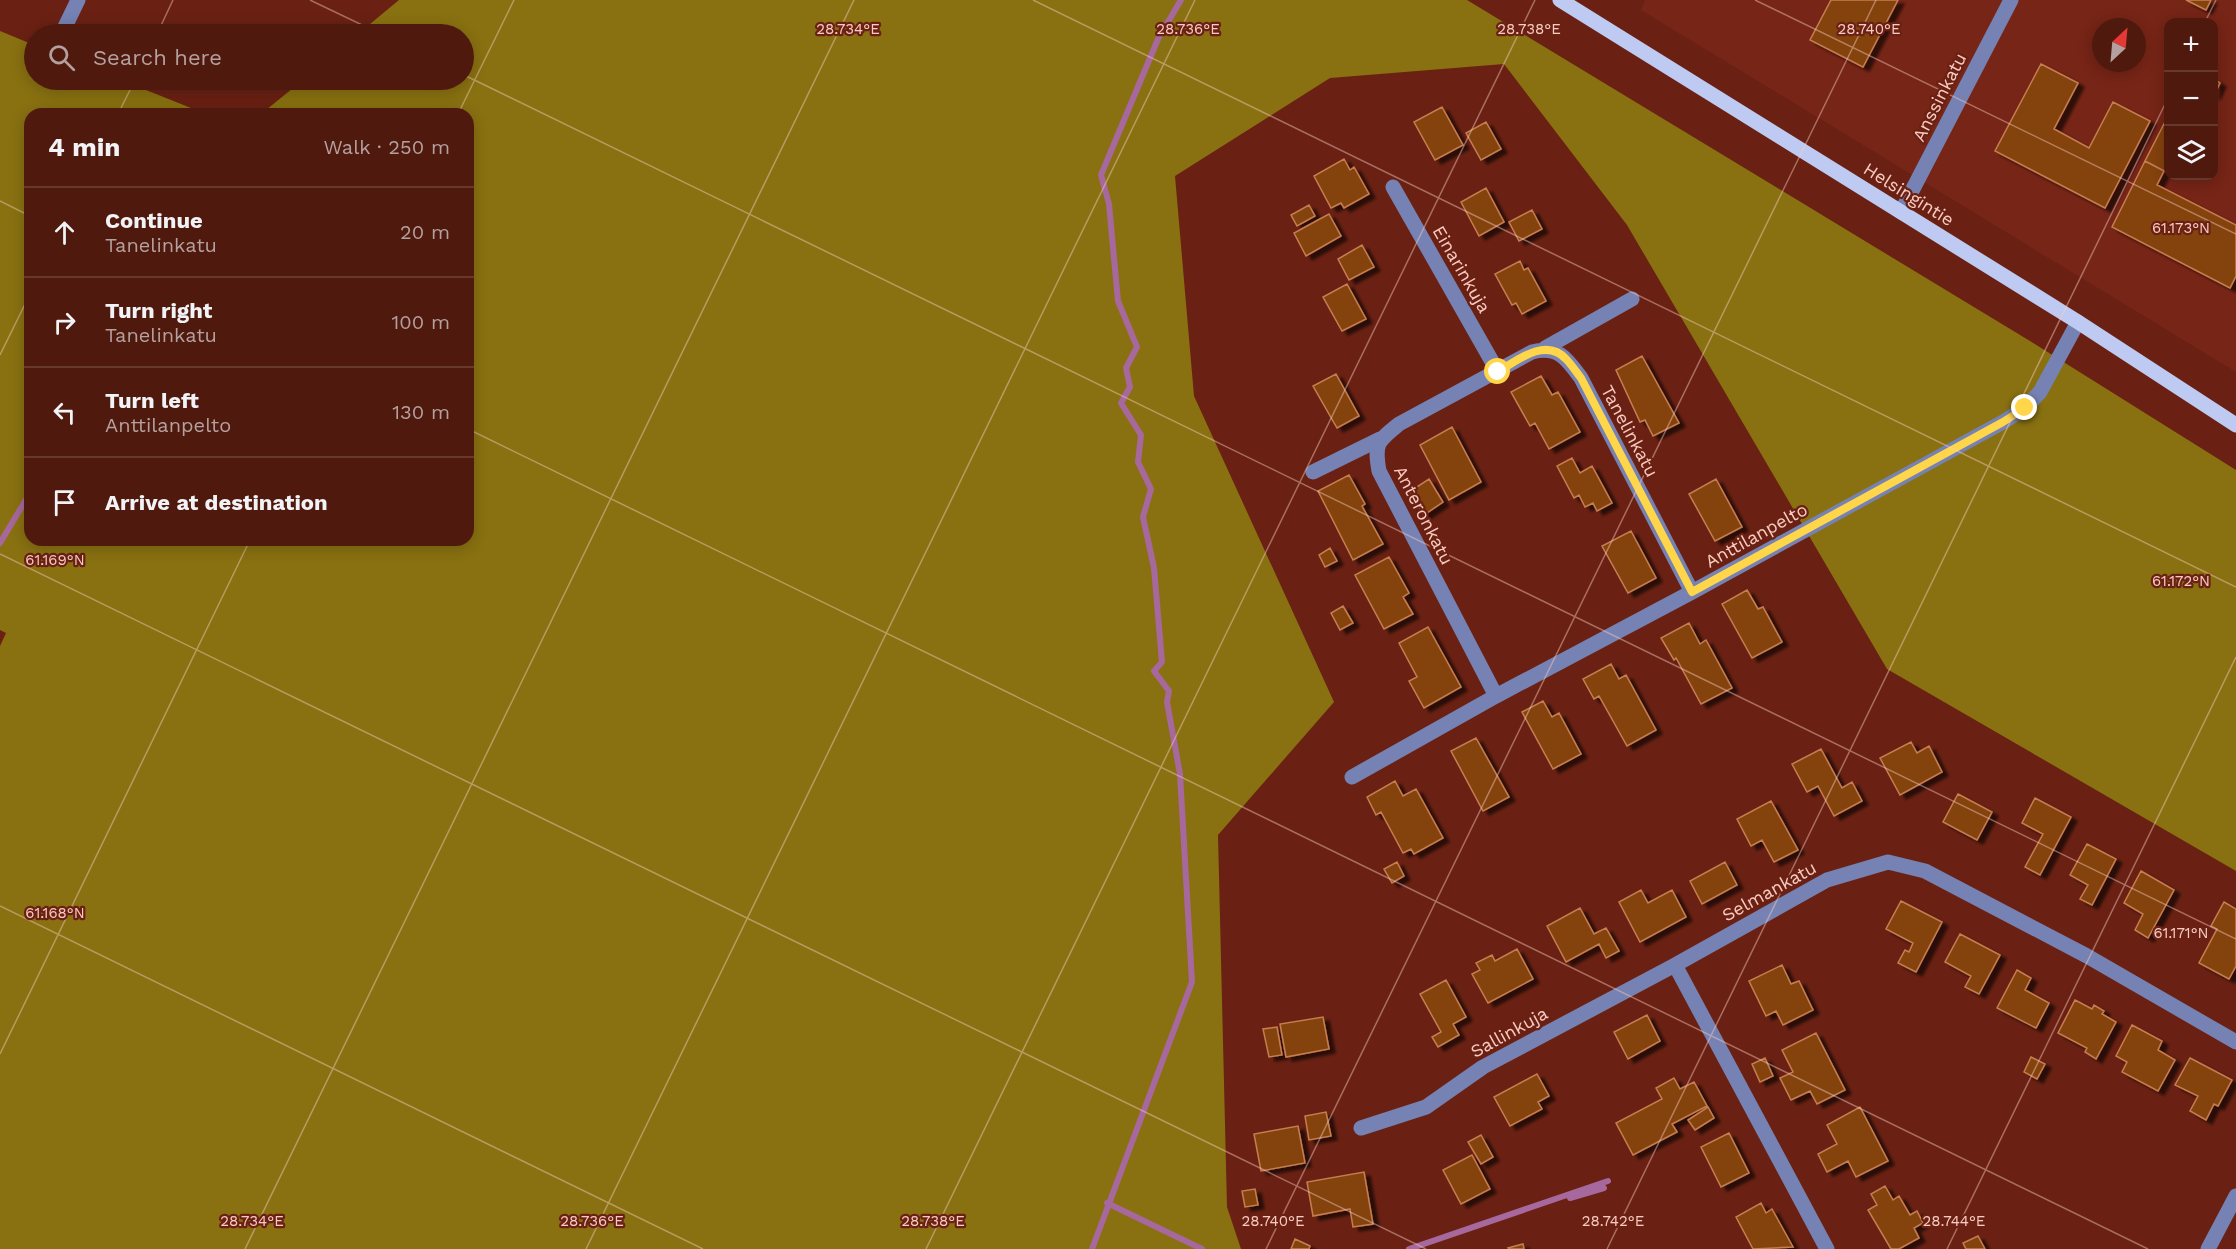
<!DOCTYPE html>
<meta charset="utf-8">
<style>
:root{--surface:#50190e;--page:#562217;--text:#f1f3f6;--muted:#b4a09e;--line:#67382e}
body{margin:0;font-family:"Work Sans",sans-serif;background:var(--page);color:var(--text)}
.controls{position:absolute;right:18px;top:18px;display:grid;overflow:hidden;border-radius:12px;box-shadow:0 3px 15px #0003}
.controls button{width:54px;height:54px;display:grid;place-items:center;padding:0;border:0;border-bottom:2px solid var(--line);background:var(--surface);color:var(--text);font:30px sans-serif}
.compass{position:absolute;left:2092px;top:18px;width:54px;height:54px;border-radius:50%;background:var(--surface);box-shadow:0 3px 15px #0003;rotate:26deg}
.stop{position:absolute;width:18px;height:18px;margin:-14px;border:4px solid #ffd54a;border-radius:50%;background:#fff}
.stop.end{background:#ffd54a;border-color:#fff;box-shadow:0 2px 6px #0008}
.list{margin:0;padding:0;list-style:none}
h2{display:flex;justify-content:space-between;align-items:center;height:78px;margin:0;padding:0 24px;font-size:26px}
h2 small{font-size:20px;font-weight:400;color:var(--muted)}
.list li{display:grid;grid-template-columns:39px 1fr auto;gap:18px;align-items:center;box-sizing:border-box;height:90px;padding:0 24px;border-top:2px solid var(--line)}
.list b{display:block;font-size:22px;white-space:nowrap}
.list p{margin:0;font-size:20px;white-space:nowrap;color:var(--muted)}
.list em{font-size:20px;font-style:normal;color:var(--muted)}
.icon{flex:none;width:33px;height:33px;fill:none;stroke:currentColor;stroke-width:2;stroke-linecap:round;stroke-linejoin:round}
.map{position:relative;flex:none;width:2236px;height:1249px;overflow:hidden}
.search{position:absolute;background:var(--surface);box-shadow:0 3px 15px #0003;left:24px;top:24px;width:450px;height:66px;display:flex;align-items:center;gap:15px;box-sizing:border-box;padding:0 21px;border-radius:33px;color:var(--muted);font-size:22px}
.panel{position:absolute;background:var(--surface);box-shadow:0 3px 15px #0003;left:24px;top:108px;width:450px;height:438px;border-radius:18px}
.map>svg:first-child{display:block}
.built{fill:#772516;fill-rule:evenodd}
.forest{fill:#897111}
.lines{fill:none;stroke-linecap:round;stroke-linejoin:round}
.stream{stroke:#a7689d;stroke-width:6}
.building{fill:#844310;stroke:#c67e51;stroke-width:1.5;filter:url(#shadow)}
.minor{stroke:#7582b3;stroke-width:15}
.major{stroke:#becaf2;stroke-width:15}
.route{stroke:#ffd54a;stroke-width:8}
.ticks{fill:none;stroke:#f9cbc1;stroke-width:1.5;stroke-opacity:0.45}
.labels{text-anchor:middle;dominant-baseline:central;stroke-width:4.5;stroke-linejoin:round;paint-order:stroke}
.street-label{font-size:18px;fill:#f9cbc1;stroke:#6a2113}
.ticks-label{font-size:15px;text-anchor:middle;fill:#f9cbc1;stroke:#6a2113;stroke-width:4.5;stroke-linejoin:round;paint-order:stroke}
</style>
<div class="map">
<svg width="2236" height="1249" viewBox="0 0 2236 1249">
<defs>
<filter id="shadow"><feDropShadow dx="6" dy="4" stdDeviation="1.5" flood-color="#0009"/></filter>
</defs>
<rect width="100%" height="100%" fill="#6a2113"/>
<path class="built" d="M1645 0H2236V372L1641 10ZM2168 22H2214V176H2168ZM2101 27H2137V63H2101Z"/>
<path class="forest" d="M399 0H1467L2030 341 2236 470V871L1887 669 1627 225 1504 64 1330 78 1175 176 1194 396 1334 702 1218 835 1227 1207 1241 1249H0V646L6 633 0 630V31L34 45V80H121L206 114H30V540H468V114H261L303 80H464V34H358Z"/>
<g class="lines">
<path class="stream" d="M0 543 30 493
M1570 1198 1604 1188
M1107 1203 1202 1249
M1092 1249 1192 982 1180 774 1167 702 1169 691 1154 671 1162 662 1154 568 1143 517 1151 489 1138 462 1141 435 1121 403 1130 387 1126 368 1137 347 1118 301 1109 204 1101 175 1158 39 1181 0
M1409 1249 1608 1181"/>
</g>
<path class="building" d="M1831 0H1898L1863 67 1810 40Z
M2186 0H2211L2206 10Z
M2041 64 2078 83 2054 129 2089 148 2113 102 2150 121 2105 208 1995 151Z
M2214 79 2220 83 2214 96Z
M1442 107 1463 145 1435 160 1414 122Z
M2168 116V173L2145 161Z
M1486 122 1501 149 1481 160 1466 133Z
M1344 159 1350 170 1354 167 1369 194 1344 208 1341 203 1331 208 1314 176Z
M2145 161 2164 171 2157 185 2236 225V276L2230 288 2112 227Z
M1486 188 1504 222 1479 236 1461 202Z
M1309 205 1315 216 1297 226 1291 215Z
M1532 210 1542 229 1519 241 1509 222Z
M1329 214 1341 236 1306 256 1294 233Z
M1362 245 1374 267 1349 280 1338 259Z
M1520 261 1524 270 1528 268 1546 301 1522 314 1516 303 1512 305 1495 274Z
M1347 284 1366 319 1342 331 1323 297Z
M1642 356 1679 423 1653 436 1645 420 1640 422 1616 370Z
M1336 374 1359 416 1337 428 1313 386Z
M1541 376 1552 395 1558 392 1580 432 1549 449 1535 423 1530 426 1511 392Z
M1452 427 1481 482 1449 500 1420 445Z
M1572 458 1580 473 1592 466 1612 503 1597 511 1593 503 1585 507 1579 495 1574 498 1557 466Z
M1349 475 1365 504 1362 506 1383 544 1353 560 1318 491Z
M1429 479 1443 502 1424 515 1409 492Z
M1716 479 1742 527 1715 541 1689 494Z
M1631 531 1656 578 1628 593 1602 546Z
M1330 548 1337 561 1325 567 1319 555Z
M1389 557 1409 593 1403 597 1413 614 1384 629 1355 575Z
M1747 590 1758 609 1763 607 1782 642 1752 658 1722 604Z
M1343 606 1353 623 1340 630 1331 613Z
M1689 623 1700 644 1706 640 1732 688 1701 704 1676 658 1674 660 1661 638Z
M1428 627 1461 687 1424 708 1409 681 1417 677 1399 643Z
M1611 664 1619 679 1626 675 1656 730 1627 746 1599 696 1594 699 1583 679Z
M1543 701 1552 717 1559 713 1581 754 1553 769 1522 712Z
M1476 738 1509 797 1483 811 1451 751Z
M1911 742 1917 753 1929 746 1942 772 1900 795 1880 758Z
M1821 749 1842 788 1852 782 1862 801 1834 816 1818 786 1807 792 1792 764Z
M1395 781 1403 796 1416 789 1443 838 1414 854 1411 849 1403 853 1381 812 1376 815 1367 797Z
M1958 794 1992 812 1977 840 1943 822Z
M2035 798 2071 817 2040 875 2025 867 2043 834 2022 823Z
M1771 801 1798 850 1774 862 1762 840 1751 846 1737 819Z
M2087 844 2116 859 2092 905 2080 899 2088 885 2070 875Z
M1397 862 1404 876 1392 883 1384 869Z
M1725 862 1737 885 1702 904 1690 881Z
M2141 871 2174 890 2148 938 2135 930 2143 914 2124 903Z
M1641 890 1648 903 1672 890 1686 917 1640 942 1619 902Z
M1901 901 1942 922 1916 972 1898 963 1905 950 1909 952 1913 943 1886 929Z
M2224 902 2236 909V966L2229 979 2199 963 2217 929 2211 926Z
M1580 908 1594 934 1606 928 1619 951 1606 958 1599 944 1566 962 1547 926Z
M1960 934 2000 955 1979 994 1965 987 1971 976 1945 962Z
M1517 949 1533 979 1488 1003 1472 974 1480 970 1476 963 1492 955 1495 961Z
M1782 965 1791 984 1799 981 1813 1010 1783 1025 1776 1011 1766 1016 1749 981Z
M2017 970 2031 978 2025 990 2049 1003 2036 1028 1997 1008Z
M1446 980 1466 1017 1453 1024 1459 1035 1438 1047 1432 1037 1441 1032 1420 994Z
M2075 1000 2092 1009 2094 1005 2104 1011 2102 1014 2116 1022 2096 1059 2085 1052 2087 1048 2058 1033Z
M1647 1015 1660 1041 1628 1059 1614 1032Z
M1323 1017 1329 1049 1286 1057 1280 1024Z
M2132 1025 2162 1041 2158 1050 2175 1060 2158 1091 2122 1072 2127 1062 2116 1056Z
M1277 1027 1282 1055 1269 1057 1263 1029Z
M1816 1033 1845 1090 1817 1104 1810 1091 1791 1100 1780 1078 1793 1072 1782 1050Z
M2031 1057 2045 1064 2037 1079 2024 1072Z
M1765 1058 1773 1076 1760 1082 1752 1064Z
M2190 1058 2232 1080 2218 1106 2214 1104 2206 1120 2190 1111 2198 1096 2175 1085Z
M1537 1074 1549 1096 1538 1102 1542 1109 1510 1126 1494 1097Z
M1674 1078 1680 1089 1694 1082 1707 1106 1672 1124 1677 1132 1633 1155 1616 1123 1662 1099 1656 1088Z
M1708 1107 1714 1118 1695 1130 1688 1120Z
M1860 1107 1888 1161 1856 1177 1848 1161 1827 1172 1818 1154 1837 1144 1827 1125Z
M1326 1112 1331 1136 1309 1140 1305 1116Z
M1298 1126 1305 1163 1261 1171 1254 1134Z
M1729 1133 1749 1173 1721 1187 1701 1147Z
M1481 1135 1493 1157 1481 1164 1468 1142Z
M1472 1155 1490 1189 1461 1204 1443 1170Z
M1364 1172 1373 1224 1353 1227 1350 1209 1313 1216 1307 1182Z
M1885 1186 1893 1200 1899 1196 1910 1215 1917 1211 1923 1223 1914 1228 1919 1238 1899 1249H1891L1868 1210 1877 1205 1871 1194Z
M1255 1189 1258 1205 1245 1207 1242 1191Z
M1761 1203 1766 1213 1772 1209 1793 1247 1753 1249 1736 1217Z
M1978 1236 1985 1249H1966L1963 1243Z
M1295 1239 1310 1246 1309 1249H1291Z
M1523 1244 1524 1249H1509L1508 1248Z"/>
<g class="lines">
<path class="minor" d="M62 33 78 0
M1393 187 1498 372
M1901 212 2011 0
M1545 348 1632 299
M1313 472 1380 439
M1496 696 1379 471C1374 443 1378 441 1399 424L1532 352C1558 345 1567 359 1581 378L1692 592
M1352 777 1496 696 1692 592 2003 422 2025 408 2040 392 2078 322
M1361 1128 1426 1107 1483 1067 1675 965
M1827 1249 1675 965 1827 880 1888 862 1925 871 2087 956 2236 1042
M2208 1249 2236 1196"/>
<path class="major" d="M1560 0 2078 322 2236 425"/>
</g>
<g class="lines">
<path class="route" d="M1498 372C1517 360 1546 337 1566 359 1572 365 1576 372 1581 378L1692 592 2003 422 2025 408"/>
</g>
<path class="ticks" d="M310 0 381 34M1033 0 2236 587M1755 0 2236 234M2205 22 2216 0M157 34 173 0M464 75 2236 939M118 114 135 80M458 114 514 0M0 201 30 216M0 355 30 294M468 429 2148 1249M0 554 1426 1249M0 906 703 1249M0 1054 250 540M245 1249 854 0M586 1249 1195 0M926 1249 1535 0M1266 1249 1876 0M1607 1249 2168 98M1947 1249 2236 657"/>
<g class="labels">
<g class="street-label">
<text transform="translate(1939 97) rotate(-63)">Anssinkatu</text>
<text transform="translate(1909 194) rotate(32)">Helsingintie</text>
<text transform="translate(1462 269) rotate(60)">Einarinkuja</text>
<text transform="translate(1630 431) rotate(62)">Tanelinkatu</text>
<text transform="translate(1424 515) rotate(63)">Anteronkatu</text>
<text transform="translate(1756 535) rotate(-29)">Anttilanpelto</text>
<text transform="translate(1769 891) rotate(-29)">Selmankatu</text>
<text transform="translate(1509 1032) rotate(-29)">Sallinkuja</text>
</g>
</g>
<g class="ticks-label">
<text x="848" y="34">28.734°E</text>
<text x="1188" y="34">28.736°E</text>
<text x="1529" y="34">28.738°E</text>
<text x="1869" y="34">28.740°E</text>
<text x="2181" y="233">61.173°N</text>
<text x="55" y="565">61.169°N</text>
<text x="2181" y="586">61.172°N</text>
<text x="55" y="918">61.168°N</text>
<text x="2181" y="938">61.171°N</text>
<text x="252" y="1226">28.734°E</text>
<text x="592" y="1226">28.736°E</text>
<text x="933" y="1226">28.738°E</text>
<text x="1273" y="1226">28.740°E</text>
<text x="1613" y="1226">28.742°E</text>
<text x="1954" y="1226">28.744°E</text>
</g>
</svg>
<div class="controls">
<button>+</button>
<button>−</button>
<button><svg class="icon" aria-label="layers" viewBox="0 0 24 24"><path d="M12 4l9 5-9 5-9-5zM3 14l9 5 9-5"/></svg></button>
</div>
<svg class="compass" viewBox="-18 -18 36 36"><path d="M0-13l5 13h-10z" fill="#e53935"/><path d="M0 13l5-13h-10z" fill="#b4a09e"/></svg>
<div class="stop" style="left:1498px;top:372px"></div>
<div class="stop end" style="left:2025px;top:408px"></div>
<div class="search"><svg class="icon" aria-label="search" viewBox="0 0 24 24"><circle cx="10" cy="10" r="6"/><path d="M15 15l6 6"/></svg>Search here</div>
<section class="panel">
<h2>4 min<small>Walk · 250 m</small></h2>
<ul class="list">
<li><svg class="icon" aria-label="ahead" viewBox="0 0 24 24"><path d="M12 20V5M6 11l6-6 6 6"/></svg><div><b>Continue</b><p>Tanelinkatu</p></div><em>20 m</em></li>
<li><svg class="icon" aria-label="right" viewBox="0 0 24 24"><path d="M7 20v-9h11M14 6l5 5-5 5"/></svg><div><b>Turn right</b><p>Tanelinkatu</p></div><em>100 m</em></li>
<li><svg class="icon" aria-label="left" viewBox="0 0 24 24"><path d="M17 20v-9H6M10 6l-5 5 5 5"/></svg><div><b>Turn left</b><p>Anttilanpelto</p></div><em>130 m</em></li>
<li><svg class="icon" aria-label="arrive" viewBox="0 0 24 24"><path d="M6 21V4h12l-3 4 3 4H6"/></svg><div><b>Arrive at destination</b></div></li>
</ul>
</section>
</div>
